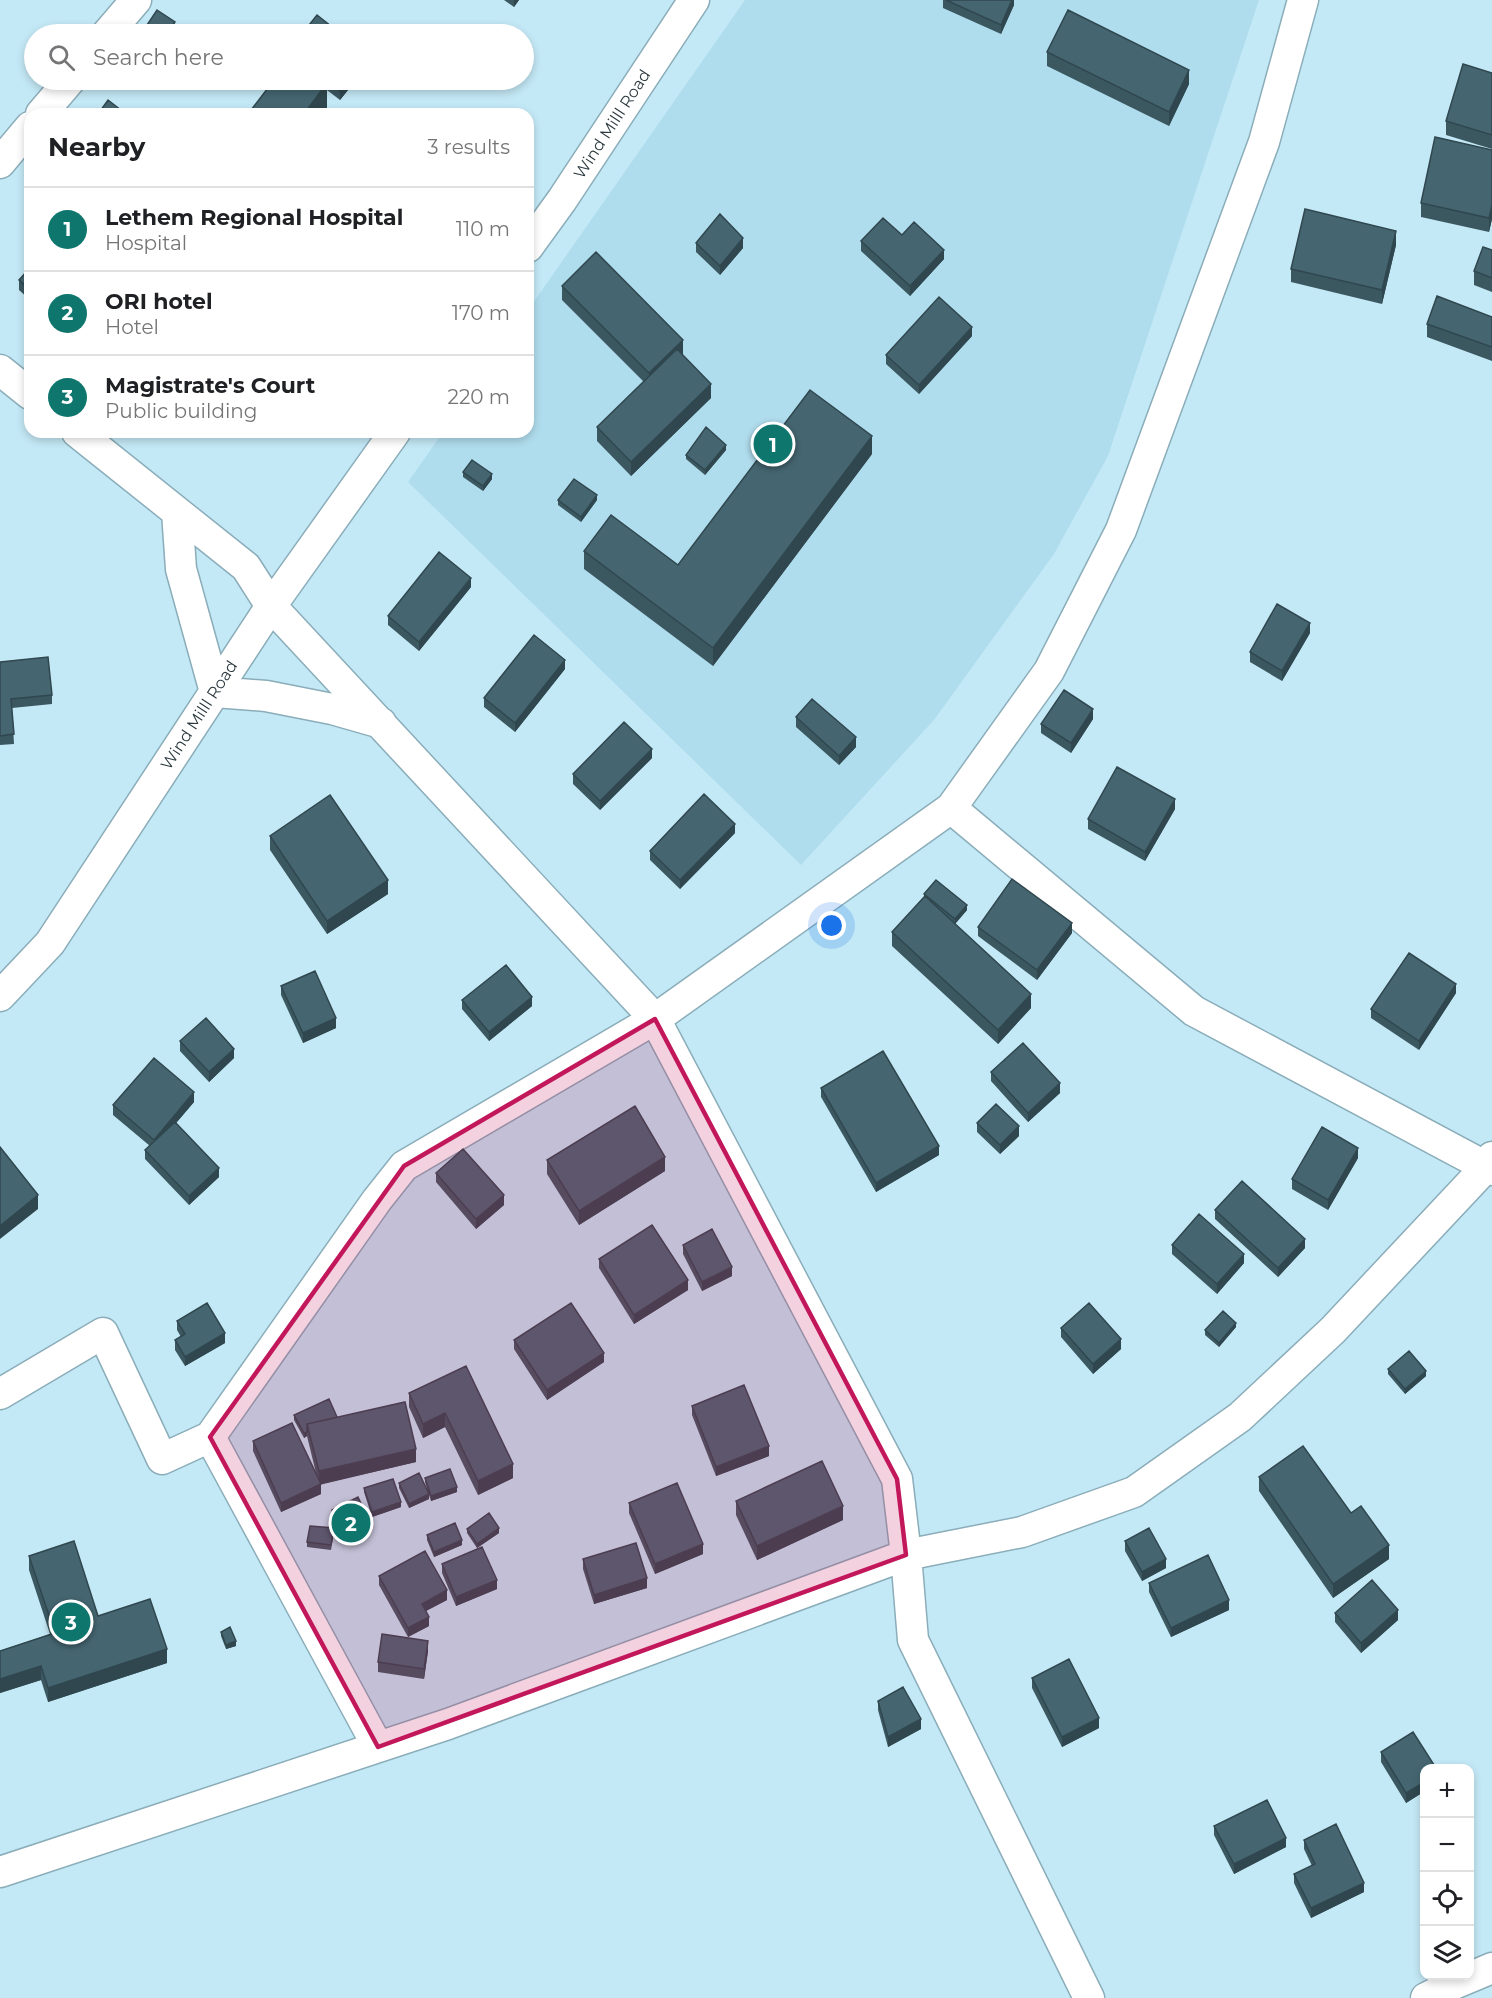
<!DOCTYPE html>
<meta charset="utf-8">
<style>
:root{--surface:#fff;--page:#f2f2f2;--text:#202124;--muted:#757577;--line:#e0e0e0;--accent:#0f766e}
body{margin:0;font-family:Montserrat,sans-serif;background:var(--page);color:var(--text)}
.controls{position:absolute;right:18px;bottom:18px;display:grid;overflow:hidden;border-radius:12px;box-shadow:0 3px 9px #0003}
.controls button{width:54px;height:54px;display:grid;place-items:center;padding:0;border:0;border-bottom:2px solid var(--line);background:var(--surface);color:var(--text);font:30px sans-serif}
.you{position:absolute;left:832px;top:926px;width:21px;height:21px;margin:-15px;border:4px solid #fff;border-radius:50%;background:#1a73e8;box-shadow:0 0 0 9px #1a73e833}
.badge{display:grid;place-items:center;width:39px;height:39px;border-radius:50%;background:var(--accent);color:#fff;font-size:20px;font-weight:700}
.pin{position:absolute;translate:-50% -50%;border:3px solid #fff;box-shadow:0 2px 6px #0006}
.list{margin:0;padding:0;list-style:none}
h2{display:flex;justify-content:space-between;align-items:center;height:78px;margin:0;padding:0 24px;font-size:26px}
h2 small{font-size:20px;font-weight:400;color:var(--muted)}
.list li{display:grid;grid-template-columns:39px 1fr auto;gap:18px;align-items:center;box-sizing:border-box;height:84px;padding:0 24px;border-top:2px solid var(--line)}
.list b{display:block;font-size:22px;white-space:nowrap}
.list p{margin:0;font-size:20px;white-space:nowrap;color:var(--muted)}
.list em{font-size:20px;font-style:normal;color:var(--muted)}
.icon{flex:none;width:33px;height:33px;fill:none;stroke:currentColor;stroke-width:2;stroke-linecap:round;stroke-linejoin:round}
.map{position:relative;flex:none;width:1492px;height:1998px;overflow:hidden}
.search{position:absolute;background:var(--surface);box-shadow:0 3px 9px #0003;left:24px;top:24px;width:510px;height:66px;display:flex;align-items:center;gap:15px;box-sizing:border-box;padding:0 21px;border-radius:33px;color:var(--muted);font-size:22px}
.panel{position:absolute;background:var(--surface);box-shadow:0 3px 9px #0003;left:24px;top:108px;width:510px;height:330px;border-radius:18px}
.map>svg:first-child{display:block}
.built{fill:#b0dded}
.lines{fill:none;stroke-linecap:round;stroke-linejoin:round}
.minor-casing{stroke:#8aadb9;stroke-width:33}
.minor{stroke:#fff;stroke-width:30}
.wall{fill:#3b5861}
.shaded-wall{fill:#30474f}
.building{fill:#456671;stroke:#30474f;stroke-width:1.5}
.marked{fill:#c2185b;fill-opacity:0.2;stroke:#c2185b;stroke-width:4.5;stroke-linejoin:round}
.labels{text-anchor:middle;dominant-baseline:central;stroke-width:6;stroke-linejoin:round;paint-order:stroke}
.street-label{font-size:16px;fill:#2b393e;stroke:#fff}
</style>
<div class="map">
<svg width="1492" height="1998" viewBox="0 0 1492 1998">
<rect width="100%" height="100%" fill="#c4e9f6"/>
<path class="built" d="M745 0H1259L1108 456 1054 554 934 720 801 865 408 482 443 432H528V310Z"/>
<g class="lines">
<defs>
<path id="minor" d="M107 34 136 0
M41 114 70 80
M0 163 30 127
M528 247 562 200 694 0
M0 370 30 394
M77 432 246 567 271 606 655 1019 404 1166 377 1200 210 1437 378 1747
M177 512 181 569 215 692 266 696 332 709 381 723
M951 808 1194 1011 1492 1170
M0 996 50 943 271 606 395 432
M0 1394 103 1333 162 1459 210 1437
M0 1872 448 1724 906 1555 897 1479 655 1019 951 808 1049 671 1121 530 1264 142 1303 0
M1089 1998 913 1640 906 1555 1022 1532 1134 1492 1240 1417 1333 1330 1486 1167 1492 1157
M1426 1998 1454 1984 1492 1968"/>
</defs>
<use href="#minor" class="minor-casing"/>
<use href="#minor" class="minor"/>
</g>
<path class="wall" d="M504 0H519L514 7Z
M943 0H1014V5L1001 34 943 8Z
M1047 52 1189 84 1169 126 1047 66Z
M1492 73V149L1446 135V121Z
M274 80H356L340 100 327 90V108L323 114H248Z
M1492 150V219L1489 232 1421 217V203Z
M902 235 944 259 910 296 861 251V241Z
M696 243 743 248 720 275 696 252Z
M1396 245 1382 304 1291 282V269Z
M1492 250V292L1474 285V271Z
M30 268V300L19 290V280Z
M562 286 683 354 682 355 711 398 631 476 597 441V427L644 382 562 300Z
M1492 317V361L1427 337V324Z
M972 336 919 394 886 364V355Z
M726 450 705 475 686 459V455Z
M872 454 713 666 584 569V551L678 565Z
M463 472 492 479 483 491 463 477Z
M558 500H597L581 522 558 505Z
M471 587 419 651 388 625V616Z
M1310 633 1282 681 1250 662V652Z
M0 662 52 695V704L12 708 14 744 0 745Z
M565 669 515 732 484 707V698Z
M796 717 856 747 839 765 796 727Z
M1093 719 1071 753 1041 733V724Z
M652 758 600 810 573 784V774Z
M1175 809 1145 861 1088 829V819Z
M735 833 680 889 650 860V851Z
M270 836 388 894 327 934 270 850Z
M924 894 967 910 955 924 1031 1008 998 1044 892 946V932L924 897Z
M978 927 1072 933 1037 980 978 936Z
M281 986 336 1028 303 1043 281 995Z
M1456 993 1419 1050 1371 1018V1009Z
M462 1000 532 1006 489 1041 462 1009Z
M180 1041 234 1058 209 1082 180 1051Z
M991 1072 1060 1093 1028 1122 991 1081Z
M821 1088 939 1155 876 1192 821 1097Z
M194 1102 176 1123 219 1177 189 1205 145 1159V1150L150 1146 113 1115V1105Z
M977 1123 1019 1136 1000 1154 977 1132Z
M1358 1158 1328 1210 1292 1189V1179Z
M547 1160 665 1171 579 1225 547 1174Z
M436 1173 504 1205 476 1229 436 1182Z
M1215 1210 1305 1248 1278 1277 1215 1219Z
M683 1245 732 1276 702 1291 683 1254Z
M1172 1245 1244 1263 1217 1294 1172 1254Z
M599 1259 688 1290 634 1324 599 1268Z
M177 1321 225 1343 185 1366 175 1350V1340L181 1337 177 1330Z
M1236 1327 1219 1347 1205 1335V1330Z
M1061 1328 1121 1349 1093 1374 1061 1337Z
M514 1340 604 1362 547 1400 514 1349Z
M466 1366 513 1478 478 1495 445 1427 423 1438 409 1407V1393Z
M1388 1369 1426 1376 1405 1394 1388 1374Z
M692 1406 769 1456 716 1476 692 1415Z
M294 1415 337 1417 416 1462 321 1484V1494L281 1512 253 1451V1441L316 1473 307 1436 304 1438 294 1420Z
M1259 1477 1351 1513 1389 1559 1333 1598 1259 1491Z
M425 1478 457 1492 431 1501 429 1495V1499L409 1508 399 1488V1483L428 1492 425 1482Z
M364 1488 401 1507 372 1517 364 1492Z
M736 1501 843 1520 757 1560 736 1515Z
M629 1503 703 1554 655 1574 629 1513Z
M332 1510 372 1532 346 1544 332 1515Z
M467 1529 499 1533 477 1548 467 1533Z
M334 1533 331 1550 307 1547V1542Z
M427 1535 462 1545 434 1557 427 1540Z
M1125 1541 1166 1568 1142 1581 1125 1551Z
M29 1556 98 1616 167 1663 48 1702 41 1680 0 1693V1651L50 1634 29 1570Z
M583 1559 647 1588 594 1604 583 1569Z
M442 1564 497 1589 456 1606 442 1573Z
M379 1576 447 1600 426 1611 429 1626 408 1637 379 1585Z
M1149 1583 1229 1610 1171 1637 1149 1592Z
M1335 1613 1398 1620 1361 1653 1335 1622Z
M221 1632 236 1646 226 1649 221 1636Z
M428 1651 424 1679 378 1672V1662Z
M1032 1678 1099 1728 1062 1747 1032 1688Z
M878 1701 921 1729 888 1747 878 1710Z
M1381 1752 1425 1768V1791L1406 1803 1381 1762Z
M1214 1826 1286 1847 1234 1874 1214 1835Z
M1304 1840 1364 1892 1311 1918 1294 1883V1874L1312 1866 1304 1849Z"/>
<path class="shaded-wall" d="M514 0H519L514 7Z
M1012 0H1014V5L1001 34V25Z
M175 22V27L170 34H166Z
M1189 70V84L1169 126V112Z
M349 80H356L340 100V91Z
M327 83V108L323 114H304Z
M1492 205V219L1489 232V218Z
M1396 231V245L1382 304V290Z
M743 238V248L720 275V266Z
M944 250V259L910 296V286Z
M972 327V336L919 394V385Z
M683 340V354L649 387V373Z
M711 384V398L631 476V462Z
M872 436V454L713 666V648Z
M726 445V450L705 475V470Z
M492 474V479L483 491V486Z
M597 495V500L581 522V517Z
M471 578V587L419 651V642Z
M1310 623V633L1282 681V671Z
M565 660V669L515 732V723Z
M1093 709V719L1071 753V743Z
M856 737V747L839 765V756Z
M652 749V758L600 810V801Z
M1175 799V809L1145 861V852Z
M735 824V833L680 889V880Z
M388 880V894L327 934V921Z
M967 905V910L955 924V919Z
M1072 923V933L1037 980V970Z
M1456 984V993L1419 1050V1041Z
M1031 994V1008L998 1044V1030Z
M532 997V1006L489 1041V1032Z
M336 1018V1028L303 1043V1033Z
M234 1049V1058L209 1082V1072Z
M1060 1083V1093L1028 1122V1113Z
M194 1092V1102L154 1149V1140Z
M1019 1126V1136L1000 1154V1145Z
M939 1146V1155L876 1192V1183Z
M1358 1148V1158L1328 1210V1200Z
M665 1157V1171L579 1225V1211Z
M219 1168V1177L189 1205V1196Z
M38 1195V1209L0 1239V1226Z
M504 1195V1205L476 1229V1219Z
M1305 1239V1248L1278 1277V1268Z
M1244 1254V1263L1217 1294V1284Z
M732 1267V1276L702 1291V1282Z
M688 1280V1290L634 1324V1315Z
M1236 1323V1327L1219 1347V1343Z
M225 1333V1343L185 1366V1357Z
M1121 1339V1349L1093 1374V1364Z
M604 1353V1362L547 1400V1390Z
M1426 1371V1376L1405 1394V1389Z
M445 1413V1427L423 1438V1424Z
M307 1432V1436L304 1438V1433Z
M769 1446V1456L716 1476V1467Z
M416 1449V1462L319 1485V1471Z
M513 1464V1478L478 1495V1481Z
M321 1484V1494L281 1512V1503Z
M457 1487V1492L431 1501V1496Z
M429 1494V1499L409 1508V1504Z
M401 1502V1507L372 1517V1512Z
M843 1506V1520L757 1560V1546Z
M372 1527V1532L346 1544V1539Z
M499 1528V1533L477 1548V1544Z
M462 1540V1545L434 1557V1552Z
M703 1544V1554L655 1574V1564Z
M1389 1545V1559L1333 1598V1584Z
M1166 1559V1568L1142 1581V1572Z
M647 1578V1588L594 1604V1595Z
M497 1580V1589L456 1606V1597Z
M447 1590V1600L422 1613V1604Z
M1229 1600V1610L1171 1637V1628Z
M1398 1610V1620L1361 1653V1643Z
M429 1617V1626L408 1637V1628Z
M236 1641V1646L226 1649V1645Z
M428 1641V1651L424 1679V1669Z
M167 1649V1663L48 1702V1688Z
M41 1666V1680L0 1693V1679Z
M1099 1718V1728L1062 1747V1737Z
M921 1719V1729L888 1747V1737Z
M1425 1782V1791L1406 1803V1793Z
M1286 1838V1847L1234 1874V1864Z
M1364 1883V1892L1311 1918V1908Z"/>
<path class="building" d="M946 0H1012L1001 25Z
M157 10 175 22 166 34H141Z
M1068 10 1189 70 1169 112 1047 52Z
M317 15 341 34H302Z
M1463 64 1492 73V135L1446 121Z
M274 80H323L327 83 304 114H248Z
M326 80H349L340 91Z
M108 100 126 114H98Z
M1435 137 1492 150V205L1489 218 1421 203Z
M1305 209 1396 231 1382 290 1291 269Z
M720 214 743 238 720 266 696 243Z
M883 218 902 235 914 222 944 250 910 286 861 241Z
M1483 247 1492 250V278L1474 271Z
M596 252 683 340 649 373 562 286Z
M30 268V290L19 280Z
M1437 296 1492 317V347L1427 324Z
M939 297 972 327 919 385 886 355Z
M677 349 711 384 631 462 597 427Z
M810 390 872 436 713 648 584 551 611 515 678 565Z
M706 427 726 445 705 470 686 455Z
M472 460 492 474 483 486 463 472Z
M574 479 597 495 581 517 558 500Z
M439 552 471 578 419 642 388 616Z
M1277 604 1310 623 1282 671 1250 652Z
M534 635 565 660 515 723 484 698Z
M48 657 52 695 11 699 14 734 0 736V662Z
M1064 690 1093 709 1071 743 1041 724Z
M812 699 856 737 839 756 796 717Z
M624 722 652 749 600 801 573 774Z
M1117 767 1175 799 1145 852 1088 819Z
M704 794 735 824 680 880 650 851Z
M330 795 388 880 327 921 270 836Z
M1012 879 1072 923 1037 970 978 927Z
M936 880 967 905 955 919 924 894Z
M925 896 1031 994 998 1030 892 932Z
M1409 953 1456 984 1419 1041 1371 1009Z
M506 965 532 997 489 1032 462 1000Z
M315 971 336 1018 303 1033 281 986Z
M206 1018 234 1049 209 1072 180 1041Z
M1023 1043 1060 1083 1028 1113 991 1072Z
M883 1051 939 1146 876 1183 821 1088Z
M154 1058 194 1092 154 1140 113 1105Z
M996 1104 1019 1126 1000 1145 977 1123Z
M635 1106 665 1157 579 1211 547 1160Z
M175 1122 219 1168 189 1196 145 1150Z
M1322 1127 1358 1148 1328 1200 1292 1179Z
M0 1147 38 1195 0 1226Z
M463 1149 504 1195 476 1219 436 1173Z
M1242 1181 1305 1239 1278 1268 1215 1210Z
M1199 1214 1244 1254 1217 1284 1172 1245Z
M652 1225 688 1280 634 1315 599 1259Z
M712 1229 732 1267 702 1282 683 1245Z
M207 1303 225 1333 185 1357 175 1340 185 1334 177 1321Z
M571 1303 604 1353 547 1390 514 1340Z
M1089 1303 1121 1339 1093 1364 1061 1328Z
M1223 1311 1236 1323 1219 1343 1205 1330Z
M1409 1351 1426 1371 1405 1389 1388 1369Z
M466 1366 513 1464 478 1481 445 1413 423 1424 409 1393Z
M744 1385 769 1446 716 1467 692 1406Z
M329 1399 337 1417 334 1418 307 1424V1432L304 1433 294 1415Z
M405 1402 416 1449 319 1471 307 1424Z
M292 1423 321 1484 281 1503 253 1441Z
M1303 1446 1351 1513 1361 1506 1389 1545 1333 1584 1259 1477Z
M822 1461 843 1506 757 1546 736 1501Z
M450 1469 457 1487 431 1496 425 1478Z
M419 1473 429 1494 409 1504 399 1483Z
M393 1479 401 1502 372 1512 364 1488Z
M677 1483 703 1544 655 1564 629 1503Z
M358 1497 372 1527 346 1539 332 1510Z
M489 1513 499 1528 477 1544 467 1529Z
M455 1523 462 1540 434 1552 427 1535Z
M310 1526 334 1528 331 1545 307 1542Z
M1149 1528 1166 1559 1142 1572 1125 1541Z
M74 1541 98 1616 150 1599 167 1649 48 1688 41 1666 0 1679V1651L55 1633 29 1556Z
M636 1543 647 1578 594 1595 583 1559Z
M482 1547 497 1580 456 1597 442 1564Z
M425 1551 447 1590 422 1604 429 1617 408 1628 379 1576Z
M1208 1555 1229 1600 1171 1628 1149 1583Z
M1372 1580 1398 1610 1361 1643 1335 1613Z
M230 1627 236 1641 226 1645 221 1632Z
M382 1634 428 1641 424 1669 378 1662Z
M1069 1659 1099 1718 1062 1737 1032 1678Z
M903 1687 921 1719 888 1737 878 1701Z
M1413 1732 1436 1768H1425V1782L1406 1793 1381 1752Z
M1267 1800 1286 1838 1234 1864 1214 1826Z
M1336 1824 1364 1883 1311 1908 1294 1874 1315 1864 1304 1840Z"/>
<path class="marked" d="M655 1019 897 1479 906 1555 378 1747 210 1437 404 1166Z"/>
<g class="labels">
<g class="street-label">
<text transform="translate(612 124) rotate(-57)">Wind Milll Road</text>
<text transform="translate(199 715) rotate(-57)">Wind Milll Road</text>
</g>
</g>
</svg>
<div class="controls">
<button>+</button>
<button>−</button>
<button><svg class="icon" aria-label="locate" viewBox="0 0 24 24"><circle cx="12" cy="12" r="6"/><path d="M12 2v4M12 18v4M2 12h4M18 12h4"/></svg></button>
<button><svg class="icon" aria-label="layers" viewBox="0 0 24 24"><path d="M12 4l9 5-9 5-9-5zM3 14l9 5 9-5"/></svg></button>
</div>
<div class="you"></div>
<div class="pin badge" style="left:773px;top:444px">1</div>
<div class="pin badge" style="left:351px;top:1523px">2</div>
<div class="pin badge" style="left:71px;top:1622px">3</div>
<div class="search"><svg class="icon" aria-label="search" viewBox="0 0 24 24"><circle cx="10" cy="10" r="6"/><path d="M15 15l6 6"/></svg>Search here</div>
<section class="panel">
<h2>Nearby<small>3 results</small></h2>
<ul class="list">
<li><span class="badge">1</span><div><b>Lethem Regional Hospital</b><p>Hospital</p></div><em>110 m</em></li>
<li><span class="badge">2</span><div><b>ORI hotel</b><p>Hotel</p></div><em>170 m</em></li>
<li><span class="badge">3</span><div><b>Magistrate's Court</b><p>Public building</p></div><em>220 m</em></li>
</ul>
</section>
</div>
